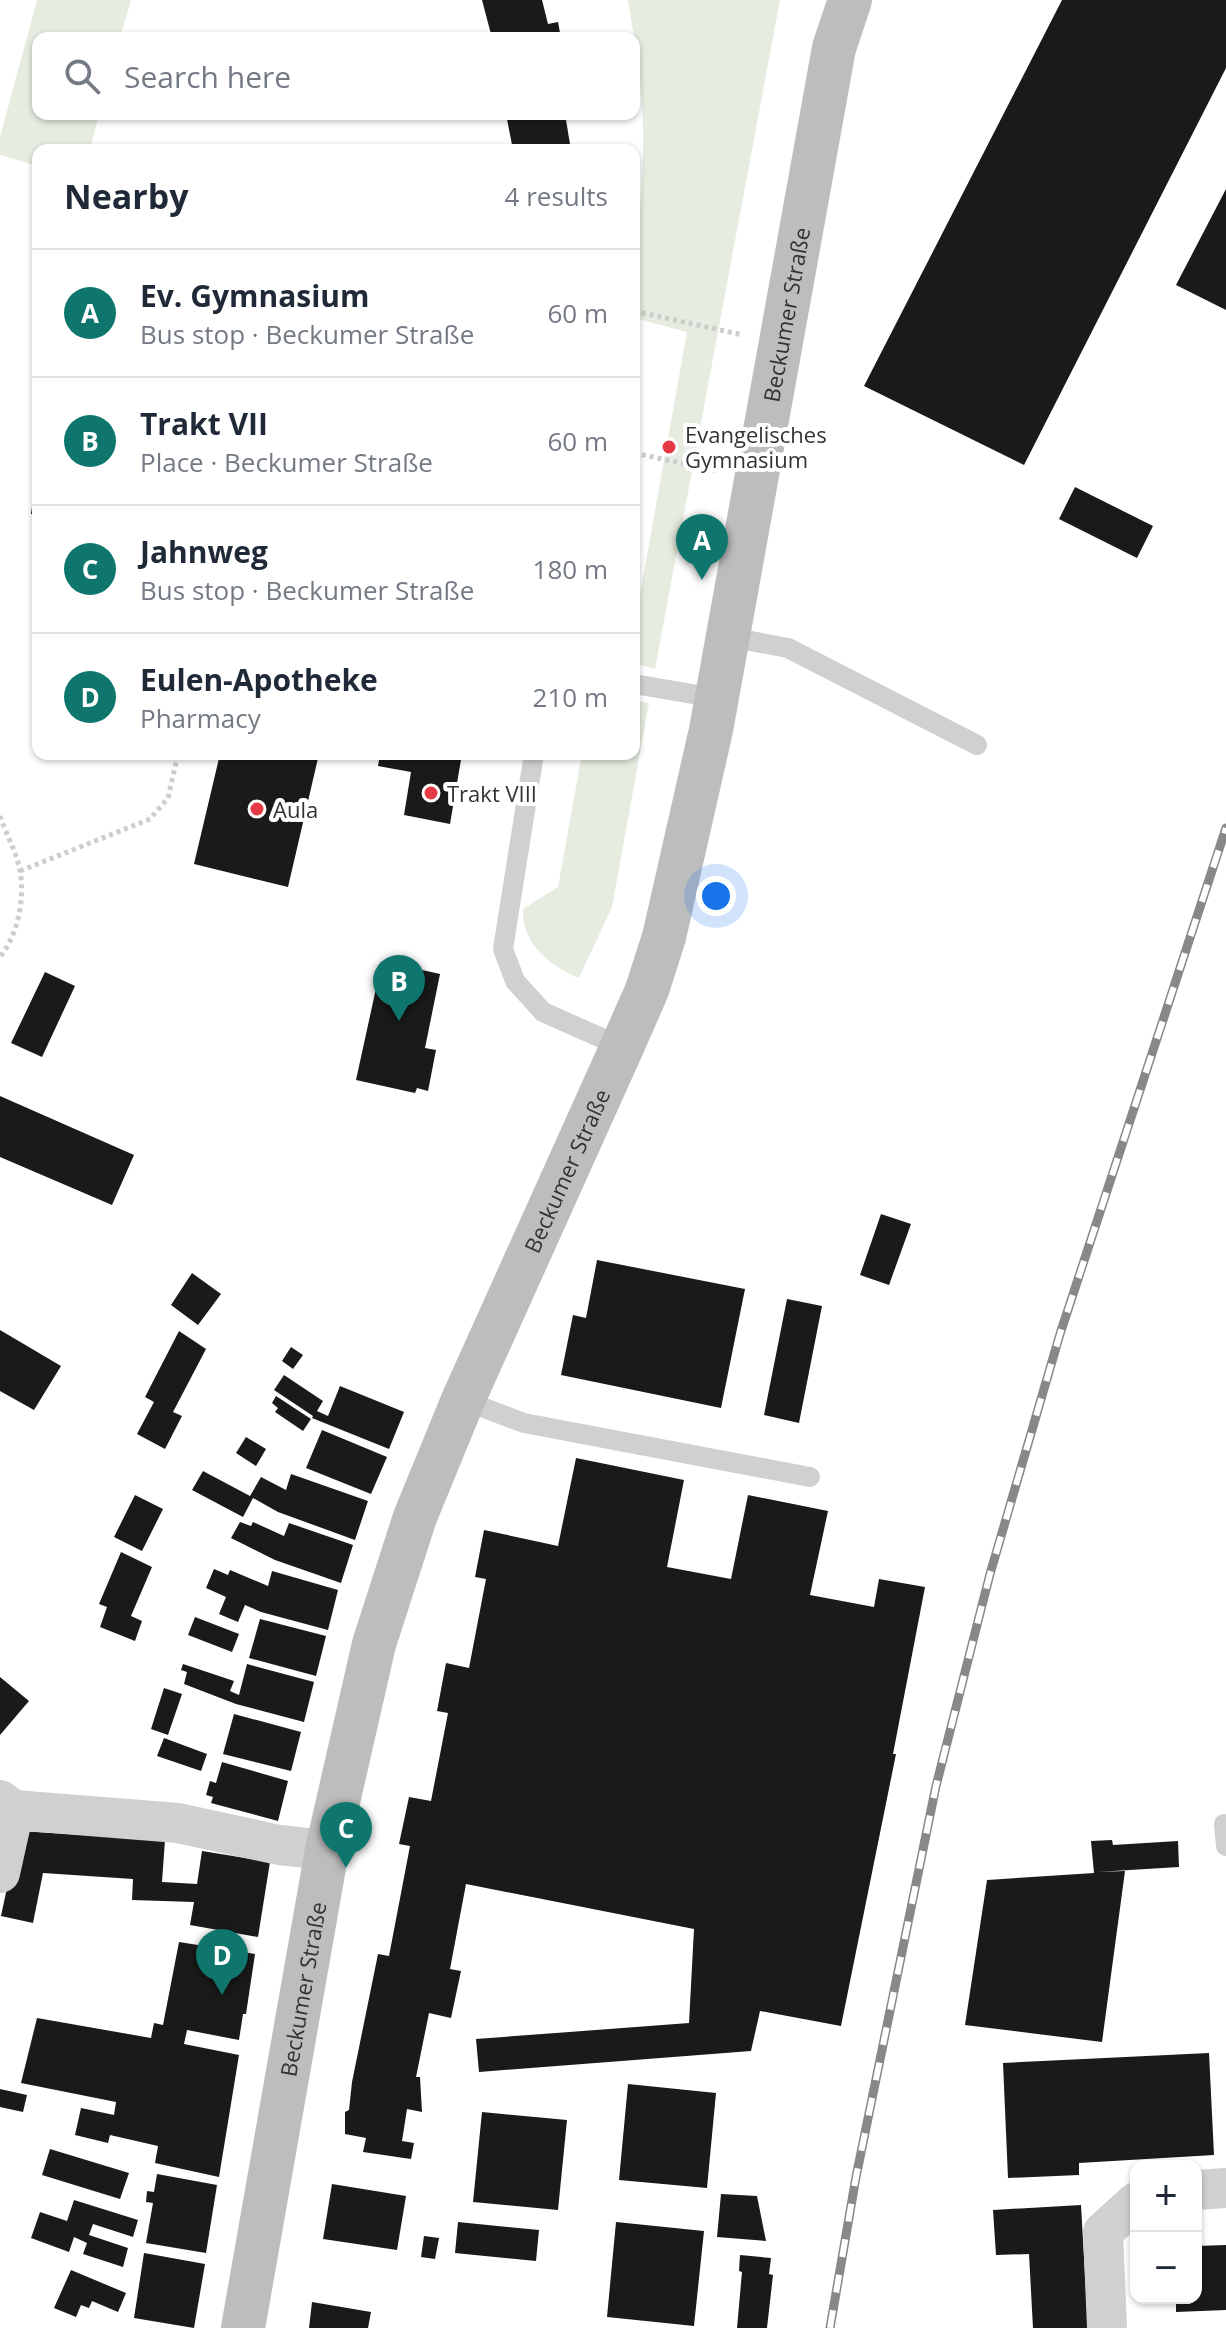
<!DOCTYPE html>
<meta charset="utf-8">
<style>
:root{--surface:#fff;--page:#f6f6f7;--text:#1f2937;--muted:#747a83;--line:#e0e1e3;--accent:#0f766e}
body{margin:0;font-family:"Open Sans",sans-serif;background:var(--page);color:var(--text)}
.controls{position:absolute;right:24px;bottom:24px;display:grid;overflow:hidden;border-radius:16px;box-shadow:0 2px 6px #0004}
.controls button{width:72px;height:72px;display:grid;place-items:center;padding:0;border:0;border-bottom:2px solid var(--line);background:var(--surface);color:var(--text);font:40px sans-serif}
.you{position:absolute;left:716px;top:896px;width:28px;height:28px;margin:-20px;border:6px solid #fff;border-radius:50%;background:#1a73e8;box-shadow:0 0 0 12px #1a73e833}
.badge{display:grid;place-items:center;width:52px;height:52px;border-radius:50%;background:var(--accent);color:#fff;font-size:26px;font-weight:700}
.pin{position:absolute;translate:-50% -66px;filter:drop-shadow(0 2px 4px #0008)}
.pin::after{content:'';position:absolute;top:42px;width:28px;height:24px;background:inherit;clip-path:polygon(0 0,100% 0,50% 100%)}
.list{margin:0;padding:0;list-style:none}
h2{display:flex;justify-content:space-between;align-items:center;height:104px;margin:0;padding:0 32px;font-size:34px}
h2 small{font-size:26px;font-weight:400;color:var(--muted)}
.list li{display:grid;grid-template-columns:52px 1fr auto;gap:24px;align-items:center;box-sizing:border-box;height:128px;padding:0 32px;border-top:2px solid var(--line)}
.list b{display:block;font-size:30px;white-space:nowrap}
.list p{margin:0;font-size:26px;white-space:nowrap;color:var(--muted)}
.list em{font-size:26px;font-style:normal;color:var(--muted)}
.icon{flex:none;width:44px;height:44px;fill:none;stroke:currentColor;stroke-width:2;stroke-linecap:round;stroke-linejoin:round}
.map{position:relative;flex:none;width:1226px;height:2328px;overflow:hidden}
.search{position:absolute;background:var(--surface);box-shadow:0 2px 6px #0004;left:32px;top:32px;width:608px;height:88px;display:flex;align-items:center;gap:20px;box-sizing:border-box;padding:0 28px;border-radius:16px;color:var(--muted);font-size:30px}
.panel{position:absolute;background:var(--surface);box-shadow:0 2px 6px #0004;left:32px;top:144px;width:608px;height:616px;border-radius:16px}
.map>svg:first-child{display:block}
.green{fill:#e6ecdf}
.building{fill:#1a1a1a}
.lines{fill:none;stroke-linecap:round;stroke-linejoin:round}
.path{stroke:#cdcdcd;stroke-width:5;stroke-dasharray:4 4;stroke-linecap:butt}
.service{stroke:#d0d0d0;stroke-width:20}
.minor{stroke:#d0d0d0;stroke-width:40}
.secondary{stroke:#bdbdbd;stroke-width:44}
.rail-casing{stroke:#888;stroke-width:9}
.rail{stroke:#fff;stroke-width:6;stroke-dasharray:18;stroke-linecap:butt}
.poi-dot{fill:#e63946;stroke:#fff;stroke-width:3}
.labels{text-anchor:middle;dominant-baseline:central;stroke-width:8;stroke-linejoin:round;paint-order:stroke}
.street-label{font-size:22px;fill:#333;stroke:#fff}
.poi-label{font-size:22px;fill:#333;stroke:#fff;text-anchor:start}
</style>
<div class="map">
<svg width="1226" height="2328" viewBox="0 0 1226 2328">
<rect width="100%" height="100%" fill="#fff"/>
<path class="green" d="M37 0H131L120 38H38V114H99L90 150H38V166L0 155V137Z
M628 0H780L655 669 634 663V628L687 332 634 318C634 258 643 200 643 140 644 94 635 45 628 0Z
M634 700 649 703 612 907 579 978C549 965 522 944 523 909L558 887 582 754H634Z"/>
<path class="building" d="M482 0H542L548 24 558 22 561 38H492Z
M1062 0H1226V68L1024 465 864 386Z
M506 114H565L571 150H513Z
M1226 189V310L1176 285Z
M36 480H38V515L31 514Z
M1075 487 1153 526 1137 558 1059 519Z
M220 754H319L288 887 194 864Z
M380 754H462L450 824 404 815 411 772 378 766Z
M382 961 440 974 425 1048 436 1050 428 1091 417 1088 415 1093 356 1080Z
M45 972 75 986 42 1057 11 1043Z
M0 1096 134 1155 112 1205 0 1157Z
M881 1214 911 1224 889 1285 860 1275Z
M597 1260 745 1289 721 1408 561 1375 573 1315 586 1318Z
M192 1273 221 1294 198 1325 171 1305Z
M787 1299 822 1306 799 1423 764 1415Z
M0 1330 61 1366 34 1410 0 1391Z
M179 1331 206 1349 173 1412 182 1416 165 1449 137 1434 154 1402 145 1397Z
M291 1347 303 1355 293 1369 282 1361Z
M284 1375 323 1401 317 1411 328 1416 340 1386 404 1412 389 1449 312 1418 313 1416 274 1390Z
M276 1396 311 1419 303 1431 275 1412 278 1408 272 1403Z
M322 1430 387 1457 371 1494 306 1468Z
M246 1437 266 1449 256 1466 236 1453Z
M576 1458 684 1480 667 1567 731 1579 748 1495 828 1511 810 1595 874 1607 879 1579 925 1587 893 1754H896L841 2026 760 2011 751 2051 479 2072 476 2039 689 2023 694 1929 466 1884 450 1969 461 1971 451 2018 429 2013 416 2077H420L422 2112 407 2109 402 2141 414 2143 411 2159 363 2152 366 2138 345 2134V2112L349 2110 352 2082 378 1954 389 1956 410 1846 399 1844 409 1797 431 1801 448 1713 437 1711 446 1663 469 1668 486 1579 475 1577 484 1530 558 1546Z
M203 1471 250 1496 261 1477 286 1490 291 1474 368 1501 355 1540 278 1512 253 1498 243 1517 192 1490Z
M135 1495 163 1509 142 1551 114 1537Z
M240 1522 251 1526 253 1522 284 1536 289 1523 353 1545 341 1583 275 1560 231 1538Z
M121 1552 152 1567 131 1616 142 1621 135 1641 100 1627 107 1607 99 1604Z
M214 1569 228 1575 230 1570 268 1586 272 1571 338 1590 328 1630 261 1612 245 1605 238 1622 219 1614 226 1597 206 1588Z
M195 1617 239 1634 232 1652 188 1635Z
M260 1619 326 1636 316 1676 249 1658Z
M183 1664 234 1681 230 1691 239 1695 247 1664 314 1682 304 1722 236 1704 184 1684 187 1672 181 1670Z
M0 1677 29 1701 0 1735Z
M164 1688 182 1694 168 1735 151 1729Z
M234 1714 301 1732 291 1771 223 1754Z
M164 1738 207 1754 201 1771 157 1756Z
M222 1762 288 1781 278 1821 211 1803 213 1797 206 1795 210 1781 216 1783Z
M19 1831 165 1840 162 1882 197 1884 202 1851 270 1862 258 1937 190 1925 194 1902 132 1900 133 1879 43 1873 33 1923 1 1916Z
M1112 1840 1113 1845 1178 1841 1179 1867 1097 1872 1125 1871 1102 2042 965 2025 987 1880 1094 1873 1091 1841Z
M179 1942 255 1954 246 2014H243L239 2040 187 2030 184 2044 239 2055 219 2177 155 2163 158 2146 110 2135 108 2143 75 2135 81 2108 114 2115 116 2102 21 2083 37 2018 151 2038 154 2023 163 2025Z
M1209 2053 1214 2155 1079 2163V2175L1008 2178 1003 2063Z
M628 2084 716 2093 707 2188 619 2180Z
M0 2089 27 2095 23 2112 0 2107Z
M482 2112 567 2120 558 2210 473 2202Z
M50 2149 129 2173 120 2199 42 2175Z
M157 2174 217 2185 206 2253 146 2243 153 2203 146 2202 147 2191 154 2192Z
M332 2184 406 2196 397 2250 323 2239Z
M721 2194 757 2196 766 2241 717 2237Z
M74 2200 138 2220 133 2237 93 2224 89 2235 128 2248 123 2267 83 2254 87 2243 74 2237 69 2252 31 2238 40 2212 67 2221Z
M1081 2205 1088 2328H1033L1029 2254 996 2255 993 2210Z
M458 2222 539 2230 536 2261 455 2253Z
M616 2222 704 2231 694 2326 607 2317Z
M424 2236 439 2238 435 2259 421 2257Z
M1226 2245V2310L1176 2312V2298H1196V2246Z
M144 2253 205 2264 194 2328 134 2318Z
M740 2255 771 2258 769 2274 773 2275 767 2328H737L742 2272 739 2271Z
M71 2270 126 2293 118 2312 92 2301 89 2308 81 2305 76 2317 54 2308Z
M312 2302 371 2312 368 2328H309Z"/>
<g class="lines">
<path class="path" d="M634 311 743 335
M634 453 719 471
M0 816C6 834 17 853 20 871 25 900 18 934 0 957
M20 871 150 819 168 798 178 754"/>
<path class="service" d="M729 637 788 648 977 745
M634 684 716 698
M534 754 503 949 515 981 543 1012 622 1047
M463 1400 524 1423 810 1477
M1224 1824 1226 1846"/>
<path class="minor" d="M0 1800 14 1810 178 1823 279 1845 327 1850
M0 1873 14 1810
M1196 2190 1226 2188
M1107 2328 1103 2232 1136 2202"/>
<path class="secondary" id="s1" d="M243 2328 327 1850 374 1644 415 1517 463 1400 622 1047 647 990 664 937 711 730 834 48 850 0"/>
<defs>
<path id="rail" d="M830 2328 856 2177 936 1786 990 1574 1060 1334 1226 828"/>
</defs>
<use href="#rail" class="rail-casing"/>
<use href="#rail" class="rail"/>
</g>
<g class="poi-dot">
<circle cx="669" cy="447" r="8"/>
<circle cx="431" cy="793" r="8"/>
<circle cx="257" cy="809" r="8"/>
</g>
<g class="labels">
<g class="street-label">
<text stroke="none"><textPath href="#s1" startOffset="2096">Beckumer Straße</textPath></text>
<text stroke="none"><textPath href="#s1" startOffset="1208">Beckumer Straße</textPath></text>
<text stroke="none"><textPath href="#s1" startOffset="344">Beckumer Straße</textPath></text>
</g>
<g class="poi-label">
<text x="685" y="434">Evangelisches<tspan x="685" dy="25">Gymnasium</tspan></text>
<text x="447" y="793">Trakt VIII</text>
<text x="273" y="809">Aula</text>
</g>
</g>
</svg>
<div class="controls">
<button>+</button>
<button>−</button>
</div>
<div class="you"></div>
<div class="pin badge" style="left:702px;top:580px">A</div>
<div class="pin badge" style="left:399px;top:1021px">B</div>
<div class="pin badge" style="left:346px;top:1868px">C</div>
<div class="pin badge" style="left:222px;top:1995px">D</div>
<div class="search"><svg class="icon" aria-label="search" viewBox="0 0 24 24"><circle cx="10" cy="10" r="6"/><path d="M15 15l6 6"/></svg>Search here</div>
<section class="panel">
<h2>Nearby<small>4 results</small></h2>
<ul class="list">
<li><span class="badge">A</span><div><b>Ev. Gymnasium</b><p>Bus stop · Beckumer Straße</p></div><em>60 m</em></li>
<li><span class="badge">B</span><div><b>Trakt VII</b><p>Place · Beckumer Straße</p></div><em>60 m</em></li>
<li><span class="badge">C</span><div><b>Jahnweg</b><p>Bus stop · Beckumer Straße</p></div><em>180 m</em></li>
<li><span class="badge">D</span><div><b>Eulen-Apotheke</b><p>Pharmacy</p></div><em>210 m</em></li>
</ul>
</section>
</div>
